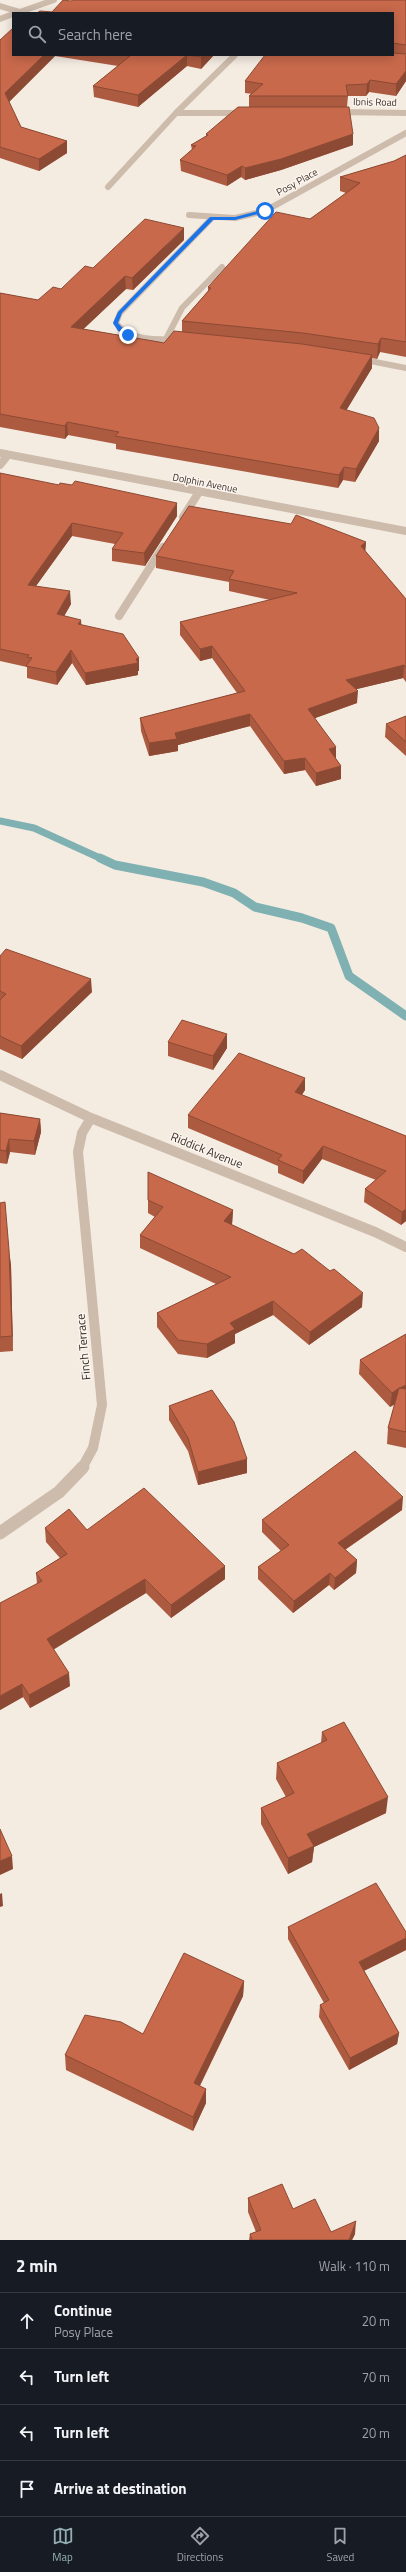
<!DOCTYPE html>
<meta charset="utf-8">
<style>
:root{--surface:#171b24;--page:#242831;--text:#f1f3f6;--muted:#9ea1a6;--line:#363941;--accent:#92aeb2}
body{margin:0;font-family:"Titillium Web",sans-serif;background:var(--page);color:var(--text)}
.stop{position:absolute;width:12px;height:12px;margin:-9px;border:3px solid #1a73e8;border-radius:50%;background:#fff}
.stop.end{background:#1a73e8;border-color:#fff;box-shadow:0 1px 4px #0008}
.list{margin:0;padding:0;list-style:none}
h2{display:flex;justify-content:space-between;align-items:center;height:52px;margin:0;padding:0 16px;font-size:17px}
h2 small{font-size:13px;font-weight:400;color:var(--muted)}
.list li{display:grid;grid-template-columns:26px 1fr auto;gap:12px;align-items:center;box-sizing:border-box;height:56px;padding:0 16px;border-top:1px solid var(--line)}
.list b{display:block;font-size:15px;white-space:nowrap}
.list p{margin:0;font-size:13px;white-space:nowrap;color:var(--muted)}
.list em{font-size:13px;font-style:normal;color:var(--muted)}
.icon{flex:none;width:22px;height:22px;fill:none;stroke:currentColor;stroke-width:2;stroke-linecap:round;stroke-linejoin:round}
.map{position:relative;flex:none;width:406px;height:2240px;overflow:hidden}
.search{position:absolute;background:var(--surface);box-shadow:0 2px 10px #0003;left:12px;right:12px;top:12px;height:44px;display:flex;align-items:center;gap:10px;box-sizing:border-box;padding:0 14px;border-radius:0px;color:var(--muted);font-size:15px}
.sheet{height:276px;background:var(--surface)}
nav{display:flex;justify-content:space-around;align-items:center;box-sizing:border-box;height:56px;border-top:1px solid var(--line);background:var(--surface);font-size:11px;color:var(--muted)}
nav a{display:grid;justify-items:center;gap:2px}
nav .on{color:var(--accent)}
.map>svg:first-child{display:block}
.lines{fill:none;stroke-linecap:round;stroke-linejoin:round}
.stream-far1{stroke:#7fb0b2;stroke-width:7}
.stream{stroke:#7fb0b2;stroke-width:9}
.minor-far3{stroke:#cdbbac;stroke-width:6}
.minor-far2{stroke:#cdbbac;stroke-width:8}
.minor-far1{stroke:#cdbbac;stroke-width:10}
.minor{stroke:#cdbbac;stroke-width:13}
.wall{fill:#ac5a40}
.shaded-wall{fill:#8c4a34}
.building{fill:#c8694b;stroke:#8c4a34}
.route{fill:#1a73e8}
.labels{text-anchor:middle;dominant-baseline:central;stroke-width:3;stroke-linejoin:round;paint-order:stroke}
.far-street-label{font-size:10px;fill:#3b302b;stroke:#fbf5ee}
.street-label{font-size:12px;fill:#3b302b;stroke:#fbf5ee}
</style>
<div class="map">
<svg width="406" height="2240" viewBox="0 0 406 2240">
<rect width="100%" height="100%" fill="#f4ebe1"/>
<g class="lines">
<path class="stream-far1" d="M0 821 34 828 102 859"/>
<path class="stream" d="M100 858 115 865 203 882 234 893 255 907 302 918 331 928 349 976 406 1016"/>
<path class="minor-far3" d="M0 6 20 12
M17 13 54 0
M0 19 13 14
M336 112 406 113
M176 113H244
M108 187 176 113 235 55
M189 215 235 218 265 211 406 133
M166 339 182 308 222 267
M181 340C159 339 131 342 116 323L120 313 212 218
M360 359 406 368"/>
<path class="minor-far2" d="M0 453 406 531
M0 465 8 455
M183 517 199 492
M119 616 163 547"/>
<path class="minor-far1" d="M0 1075 91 1118 375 1232 406 1247
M82 1468 93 1448 102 1405 78 1152 82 1133 91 1118"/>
<path class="minor" d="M0 1533 59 1492 83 1467"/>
</g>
<path class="wall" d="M73 0H406V81L396 96 369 92 366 96H348L347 107 353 145 281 170 245 180 241 177 227 186 181 171 180 160 192 150 191 145 206 136V134L249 107V96L252 94 245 93V81L393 55V13L52 12Z
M0 40 13 55H214L201 69 187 66 138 107 94 97 93 86 118 66 55 56 9 102 21 127 67 141V153L39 171 0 158Z
M406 155V357L380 352 377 359 372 358V368L346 410 379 441 355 482 343 480 338 488 116 449V444L68 435 65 439 0 427V293L38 300 61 289 93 268 184 240 133 290 126 289 83 329 164 343 182 332V321L208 291V287L310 219 346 193 340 191V177L394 161Z
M0 473 177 516 145 566 112 561V549L115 544 72 536 36 586 71 604 64 616 139 658V671H138V675L86 685 72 663 57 685 27 678V667L0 661Z
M366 542 365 551 406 599V682L403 678 356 689 357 703 315 718 336 759 341 766V779L316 786 305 770 284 774 250 726 178 745V751L149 756 141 731 140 718 237 693 212 658 200 661 180 635V622L270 600 229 591V582L156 568V556Z
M406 716V756L385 737 386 724Z
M0 956 92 992 22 1059 0 1049Z
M227 1034V1048L213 1070 168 1056V1042Z
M305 1090 302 1095 406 1136V1221L401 1225 364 1202 365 1189 376 1180 322 1159 303 1184 278 1173V1166L188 1128V1115Z
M0 1113 40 1119 41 1132 35 1155 10 1152 7 1164 0 1163Z
M148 1200 233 1210 232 1225 362 1307 309 1345 273 1315 235 1334V1343L207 1358 178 1354 157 1327V1313L216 1284 140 1248V1235L155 1217 148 1213Z
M0 1203 11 1265 13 1351 0 1352Z
M406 1334V1448L387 1444 388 1428 395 1404 390 1407 359 1374 360 1360Z
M169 1406 247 1473 198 1485 188 1451 169 1420Z
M402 1510 345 1550 357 1560 356 1573 334 1590 329 1585 293 1613 258 1579V1567L281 1551 262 1532V1520Z
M45 1528 87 1530 225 1579 171 1618 146 1593 53 1649 70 1686 30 1708 23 1697 0 1710 37 1584 36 1573 60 1558 46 1542Z
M322 1732 386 1813 314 1847 312 1862 288 1874 261 1824V1808L286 1797 276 1779 277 1763 321 1743Z
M288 1927 406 1932V1950L364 1971 399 2033 397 2044 349 2070 319 2017 320 2005 324 2003 288 1939Z
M244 1981 243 1996 200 2086 206 2089V2103L193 2131 66 2070 65 2055 143 2034Z
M248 2198 293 2209 331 2232 355 2234 352 2240H249L250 2234 256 2232 248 2212Z"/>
<path class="shaded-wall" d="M44 55H55V56L6 105 5 93Z
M187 55V66L138 107V95Z
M203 55H214L201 69V57Z
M406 71V81L396 96V84Z
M370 80 369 92 366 96 367 84Z
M353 134V145L281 170 245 180V168Z
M67 141V153L39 171V159Z
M242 166 241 177 227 186V175Z
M184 228V240L133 290 132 278Z
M125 276 126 289 72 340 71 327Z
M381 338 380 352 377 359 378 344Z
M372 355V368L340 421V408Z
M67 422 68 435 65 439V426Z
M379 428V441L355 482 356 469Z
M344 467 343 480 338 488 339 475Z
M177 503V516L145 566 144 553Z
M72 523V536L28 597V585Z
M366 542 365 555 361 546Z
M70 591 71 604 58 627 57 614Z
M81 620 82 632 78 624Z
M212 646V658L200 661V649Z
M71 650 72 663 57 685 56 672Z
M139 658V671H138V675L86 685 85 673Z
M404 665 403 678 345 692 346 680Z
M358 691 357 703 307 721 308 709Z
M250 714V726L178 745V751L149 756V743L175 733Z
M336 747V760L329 749Z
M305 758V770L284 774V761Z
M341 766V779L316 786V773Z
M91 979 92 992 22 1059 21 1046Z
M227 1034V1048L213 1070V1056Z
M305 1078V1090L294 1105 295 1092Z
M40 1119 41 1132 35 1155 34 1141Z
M9 1139 10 1152 7 1164 6 1151Z
M323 1146 322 1159 303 1184V1171Z
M406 1209V1221L401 1225 402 1212Z
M233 1210 232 1224 224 1235V1221Z
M9 1250 11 1265 13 1351 12 1336Z
M363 1293 362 1307 309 1345 310 1332Z
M273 1301V1315L235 1334V1343L207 1358V1344L230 1323Z
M406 1385V1397L390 1407 392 1393Z
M247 1459V1473L198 1485V1472Z
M403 1497 402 1510 337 1555 338 1543Z
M357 1560 356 1573 334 1590 335 1578Z
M225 1566V1579L171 1618V1605Z
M330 1573 329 1585 293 1613 294 1601Z
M145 1579 146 1593 48 1653 47 1639Z
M69 1673 70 1686 30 1708 29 1695Z
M22 1684 23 1697 0 1710V1696Z
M388 1797 386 1813 314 1847 312 1862 288 1874V1858L307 1834Z
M12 1856 13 1869 0 1875V1861Z
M2 1893 3 1906 0 1907V1894Z
M406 1938V1950L357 1974 359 1962Z
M244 1981 243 1996 194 2097V2083Z
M399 2033 397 2044 349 2070 350 2058Z
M206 2089V2103L193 2131V2117Z
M356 2221 355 2234 352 2240H349Z"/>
<path class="building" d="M63 0 71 1 73 0H406V45L393 43V13H37L40 11 52 12Z
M13 28V55H44L5 93 21 127 67 141 39 159 0 147V40Z
M393 53 405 54 406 53V71L396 84 370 80 367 84 346 85 348 96H249L263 84 245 81 265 55H393Z
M123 55H187L138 95 93 86 130 56Z
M188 55H203L201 57Z
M238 107H349L353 134 281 159 245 168 242 166 227 175 180 160 196 146 191 145 208 135 206 134Z
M406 155V342L381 338 378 344 303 333 182 321 211 288 208 287 276 212 310 219 360 183 340 177 394 161Z
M145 219 184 228 132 278 125 276 71 327 159 342 164 343 174 331 302 344 372 355 340 408 374 418 379 428 356 469 344 467 339 475 115 436 119 432 67 422 65 426 0 414V293L38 300 53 287 61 289 85 266 93 268Z
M0 473 59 485 60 483 72 485 75 481 177 503 144 553 112 549 123 533 72 523 28 585 70 591 57 614 81 620 78 624 123 634 139 658 136 659 138 663 85 673 71 650 56 672 26 666 32 658 27 657 29 655 0 649Z
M189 506 291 524 296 515 366 542 361 546 406 599V668L404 665 346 680 358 691 308 709 336 747 329 749 341 766 316 773 305 758 284 761 250 714 175 733 177 739 149 743 140 718 245 691 212 646 200 649 180 622 297 593 229 579 234 571 156 556Z
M406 716V742L386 724Z
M6 949 91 979 21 1046 0 1036V1000L6 994 0 991V956Z
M182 1020 227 1034 213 1056 168 1042Z
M239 1053 305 1078 295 1092 406 1136V1209L402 1212 365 1189 386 1171 323 1146 303 1171 278 1160 282 1155 188 1115Z
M0 1113 40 1119 34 1141 9 1139 6 1151 0 1150Z
M148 1172 233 1210 224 1221 294 1254 302 1249 330 1271 334 1269 363 1293 310 1332 273 1301 230 1323 235 1329 207 1344 178 1340 157 1313 231 1277 140 1235 163 1207 148 1200Z
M5 1202 9 1250 12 1336 0 1337V1203Z
M406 1334V1385L400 1388H399L392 1393 360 1360Z
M399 1388 406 1389V1432L388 1428Z
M212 1390 234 1422 247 1459 198 1472 188 1438 169 1406Z
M355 1451 403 1497 338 1543 357 1560 335 1578 330 1573 294 1601 258 1567 289 1545 262 1520Z
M144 1488 225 1566 171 1605 145 1579 47 1639 69 1673 29 1695 22 1684 0 1696V1603L42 1581 36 1573 67 1554 45 1528 69 1509 87 1530Z
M344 1722 388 1797 307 1834 314 1846 288 1858 261 1808 294 1793 277 1763 327 1740 322 1732Z
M0 1829 12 1856 0 1861Z
M376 1883 406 1932V1938L359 1962 399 2033 350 2058 320 2005 329 2000 288 1927Z
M184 1953 244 1981 194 2083 206 2089 193 2117 65 2055 85 2015 121 2022 143 2034Z
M282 2184 293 2209 315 2199 331 2232 356 2221 349 2240H252L250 2234 261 2230 248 2198Z"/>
<path class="route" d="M265 209 266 212 235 220H213L122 313 118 323 130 336 118 331 113 323 118 312 210 217H235Z"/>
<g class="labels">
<g class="far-street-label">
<text transform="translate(375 102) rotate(1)">Ibnis Road</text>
<text transform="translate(297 182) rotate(-29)">Posy Place</text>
<text transform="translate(205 483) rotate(11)">Dolphin Avenue</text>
</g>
<g class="street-label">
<text transform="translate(207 1150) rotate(22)">Riddick Avenue</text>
<text transform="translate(83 1347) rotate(-95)">Finch Terrace</text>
</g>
</g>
</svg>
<div class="stop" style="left:265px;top:211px"></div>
<div class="stop end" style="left:128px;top:335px"></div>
<div class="search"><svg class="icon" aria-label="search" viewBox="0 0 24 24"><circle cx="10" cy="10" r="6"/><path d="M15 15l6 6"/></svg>Search here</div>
</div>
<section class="sheet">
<h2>2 min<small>Walk · 110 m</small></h2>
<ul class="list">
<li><svg class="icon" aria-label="ahead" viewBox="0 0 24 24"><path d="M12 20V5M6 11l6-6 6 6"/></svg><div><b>Continue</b><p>Posy Place</p></div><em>20 m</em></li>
<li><svg class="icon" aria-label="left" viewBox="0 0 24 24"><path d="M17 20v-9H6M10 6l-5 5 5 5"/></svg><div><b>Turn left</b></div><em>70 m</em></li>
<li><svg class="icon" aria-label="left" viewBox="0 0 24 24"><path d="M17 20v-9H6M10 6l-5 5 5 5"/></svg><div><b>Turn left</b></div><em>20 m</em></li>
<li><svg class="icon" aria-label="arrive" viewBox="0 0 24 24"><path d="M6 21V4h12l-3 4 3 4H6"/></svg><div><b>Arrive at destination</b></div></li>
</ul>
</section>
<nav>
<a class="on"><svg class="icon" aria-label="map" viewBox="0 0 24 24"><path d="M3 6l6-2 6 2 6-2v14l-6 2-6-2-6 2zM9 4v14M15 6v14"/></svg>Map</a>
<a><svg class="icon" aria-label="directions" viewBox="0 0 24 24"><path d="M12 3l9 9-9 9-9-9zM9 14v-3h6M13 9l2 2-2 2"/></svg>Directions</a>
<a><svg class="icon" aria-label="saved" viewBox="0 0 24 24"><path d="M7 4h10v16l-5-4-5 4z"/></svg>Saved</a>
</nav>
